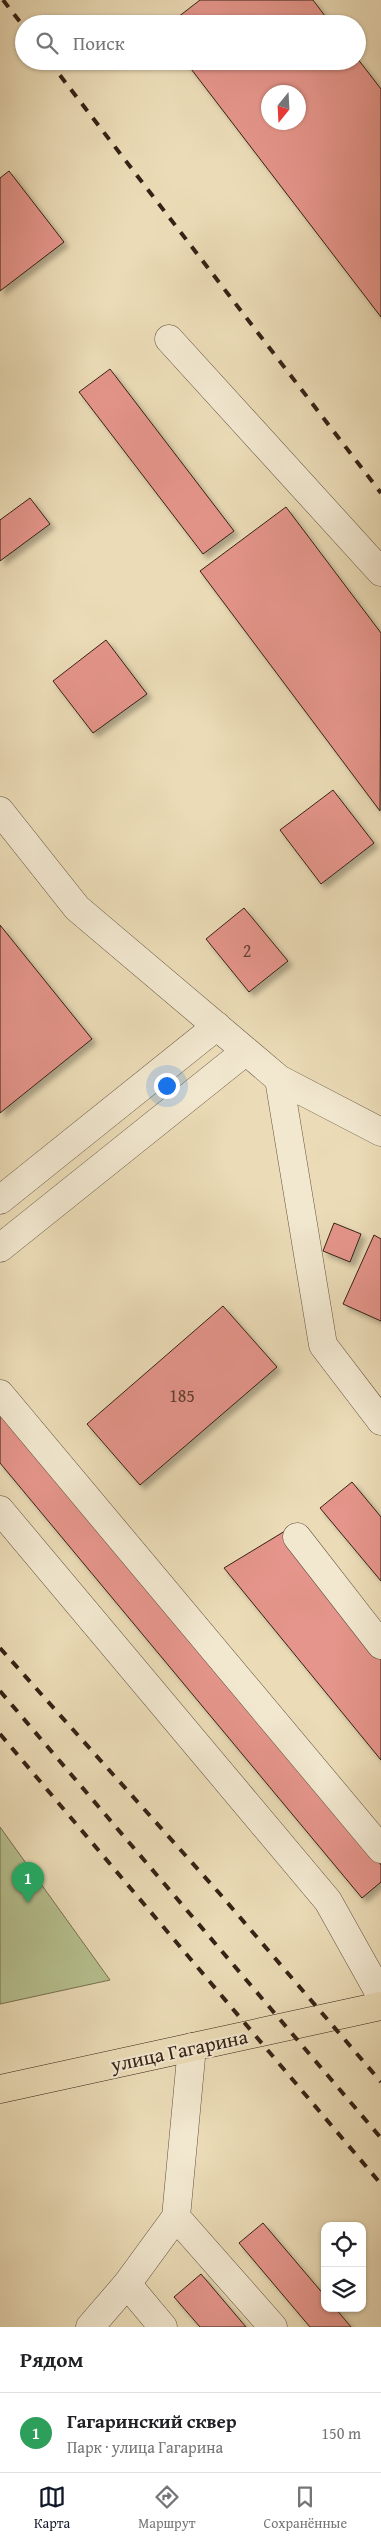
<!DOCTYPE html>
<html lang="ru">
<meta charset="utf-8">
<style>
:root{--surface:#fff;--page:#f2f2f2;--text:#202124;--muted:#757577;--line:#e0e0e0;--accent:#111827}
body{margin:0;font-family:"Gentium Book Plus",serif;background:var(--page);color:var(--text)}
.controls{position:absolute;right:15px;bottom:15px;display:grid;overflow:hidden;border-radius:10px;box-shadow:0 1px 4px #0004}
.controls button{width:45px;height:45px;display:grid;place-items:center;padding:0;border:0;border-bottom:1px solid var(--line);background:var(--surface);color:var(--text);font:25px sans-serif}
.compass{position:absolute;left:261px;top:85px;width:45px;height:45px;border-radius:50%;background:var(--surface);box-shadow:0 1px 4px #0004;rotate:198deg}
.you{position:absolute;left:166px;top:1085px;width:18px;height:18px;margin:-12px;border:4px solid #fff;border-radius:50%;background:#1a73e8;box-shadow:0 0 0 8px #1a73e833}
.badge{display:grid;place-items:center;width:32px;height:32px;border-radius:50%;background:var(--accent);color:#fff;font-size:16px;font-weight:700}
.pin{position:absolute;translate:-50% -41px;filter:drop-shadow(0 1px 2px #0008)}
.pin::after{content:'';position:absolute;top:26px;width:18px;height:15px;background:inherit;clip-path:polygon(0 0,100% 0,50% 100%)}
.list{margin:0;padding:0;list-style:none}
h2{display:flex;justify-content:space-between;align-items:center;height:65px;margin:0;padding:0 20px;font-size:21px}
h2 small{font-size:16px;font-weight:400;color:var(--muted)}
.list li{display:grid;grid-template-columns:32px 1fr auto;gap:15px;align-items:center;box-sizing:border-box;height:80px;padding:0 20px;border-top:1px solid var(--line)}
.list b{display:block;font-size:19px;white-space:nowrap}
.list p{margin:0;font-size:16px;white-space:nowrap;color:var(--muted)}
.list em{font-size:16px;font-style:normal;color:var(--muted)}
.icon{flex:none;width:28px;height:28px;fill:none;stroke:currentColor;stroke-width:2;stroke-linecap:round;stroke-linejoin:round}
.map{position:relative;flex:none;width:381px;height:2327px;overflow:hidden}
.search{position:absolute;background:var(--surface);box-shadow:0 1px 4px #0004;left:15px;right:15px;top:15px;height:55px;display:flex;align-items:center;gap:12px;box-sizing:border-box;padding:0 18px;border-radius:28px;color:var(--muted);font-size:19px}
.sheet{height:145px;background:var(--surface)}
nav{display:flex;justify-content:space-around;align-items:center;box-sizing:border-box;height:70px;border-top:1px solid var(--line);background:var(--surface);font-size:14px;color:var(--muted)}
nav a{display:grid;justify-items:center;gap:2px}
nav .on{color:var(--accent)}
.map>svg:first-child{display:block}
.green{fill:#b6c08f;stroke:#767052}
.building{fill:#e5958b;stroke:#352115;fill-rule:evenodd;filter:url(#shadow)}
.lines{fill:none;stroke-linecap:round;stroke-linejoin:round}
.minor-casing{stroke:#62503e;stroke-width:29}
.major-casing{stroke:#352115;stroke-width:29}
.minor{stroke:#f2e8d0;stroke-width:28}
.major{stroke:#ebdcb7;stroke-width:28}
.rail{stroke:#352115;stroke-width:4;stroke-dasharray:9 9;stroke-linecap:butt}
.labels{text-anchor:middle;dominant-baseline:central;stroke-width:4;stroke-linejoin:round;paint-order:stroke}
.number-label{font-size:18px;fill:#613e32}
.street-label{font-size:20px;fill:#352115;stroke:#f2e8d0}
</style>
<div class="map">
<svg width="381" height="2327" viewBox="0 0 381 2327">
<defs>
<filter id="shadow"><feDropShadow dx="4.5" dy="4.5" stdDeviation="2.5" flood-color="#0004"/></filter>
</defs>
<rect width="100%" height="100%" fill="#ebdcb7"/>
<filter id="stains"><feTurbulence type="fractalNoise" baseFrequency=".004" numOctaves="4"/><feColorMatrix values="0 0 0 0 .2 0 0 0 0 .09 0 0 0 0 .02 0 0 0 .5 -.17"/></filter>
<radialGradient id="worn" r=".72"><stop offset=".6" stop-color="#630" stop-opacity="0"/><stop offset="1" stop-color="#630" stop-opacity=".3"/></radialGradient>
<path class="green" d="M0 1827 110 1980 0 2004Z"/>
<path class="building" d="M200 0H313L331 24H169Z
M357 58 381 89V317L185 61H357ZM268 92H298V122H268Z
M9 171 64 242 0 291V178Z
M110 369 234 531 203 554 79 392Z
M30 498 50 524 0 561V520Z
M286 507 381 633 380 811 200 571Z
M106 640 147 694 93 733 53 681Z
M333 790 374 843 321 884 280 830Z
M244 908 288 961 249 992 206 939Z
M0 925 92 1039 0 1113Z
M334 1223 361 1234 350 1262 323 1251Z
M374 1235 381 1239V1321L343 1304Z
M223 1306 277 1367 140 1485 87 1424Z
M0 1406 381 1865V1882L362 1898 0 1463Z
M352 1482 381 1517V1581L320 1508Z
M285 1531 381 1654V1760L224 1568Z
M263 2223 325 2296V2308H335L351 2327H310L239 2243Z
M201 2274 246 2327H200L174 2297Z"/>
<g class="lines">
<defs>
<path id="minor" d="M169 339 381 572
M0 811 77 908 279 1079 381 1132
M279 1079 323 1345 381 1421
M0 1200 217 1026
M0 1248 246 1051
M0 1394 381 1849
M0 1510 328 1901 381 1996
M297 1537 381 1645
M176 2217 273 2327
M127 2284 163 2327
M90 2327 127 2284 176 2217 192 2047"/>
<path id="major" d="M0 2089 381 2006"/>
</defs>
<use href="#minor" class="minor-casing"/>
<use href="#major" class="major-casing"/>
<use href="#minor" class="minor"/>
<use href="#major" class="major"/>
<path class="rail" d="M3 0 24 27
M49 61 381 493
M0 1648 220 1894 381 2082
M0 1691 381 2138
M0 1734 381 2184"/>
</g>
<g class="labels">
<g class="number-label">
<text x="247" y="950">2</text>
<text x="182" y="1395">185</text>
</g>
<g class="street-label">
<text transform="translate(179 2050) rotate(-12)">улица Гагарина</text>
</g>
</g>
<rect width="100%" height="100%" filter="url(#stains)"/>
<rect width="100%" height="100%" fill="url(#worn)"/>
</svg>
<div class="controls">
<button><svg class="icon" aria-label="locate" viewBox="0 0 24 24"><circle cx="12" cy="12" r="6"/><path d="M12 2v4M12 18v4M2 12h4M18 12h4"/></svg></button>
<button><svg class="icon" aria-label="layers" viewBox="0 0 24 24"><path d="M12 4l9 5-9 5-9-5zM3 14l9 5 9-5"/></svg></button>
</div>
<svg class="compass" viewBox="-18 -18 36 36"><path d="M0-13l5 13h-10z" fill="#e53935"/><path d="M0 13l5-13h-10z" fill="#757577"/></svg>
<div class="you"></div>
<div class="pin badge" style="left:28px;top:1903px;background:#2e9e5b">1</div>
<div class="search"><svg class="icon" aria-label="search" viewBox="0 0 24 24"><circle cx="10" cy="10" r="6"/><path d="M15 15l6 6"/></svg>Поиск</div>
</div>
<section class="sheet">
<h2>Рядом<small></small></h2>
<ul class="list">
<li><span class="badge" style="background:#2e9e5b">1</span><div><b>Гагаринский сквер</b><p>Парк · улица Гагарина</p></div><em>150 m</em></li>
</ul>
</section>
<nav>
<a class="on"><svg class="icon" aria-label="map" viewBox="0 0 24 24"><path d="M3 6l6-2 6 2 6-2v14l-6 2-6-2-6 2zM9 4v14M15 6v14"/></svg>Карта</a>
<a><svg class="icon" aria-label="directions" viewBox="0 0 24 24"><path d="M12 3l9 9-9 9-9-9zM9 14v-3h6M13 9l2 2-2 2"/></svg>Маршрут</a>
<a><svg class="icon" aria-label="saved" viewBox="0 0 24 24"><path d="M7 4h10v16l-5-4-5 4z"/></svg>Сохранённые</a>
</nav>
